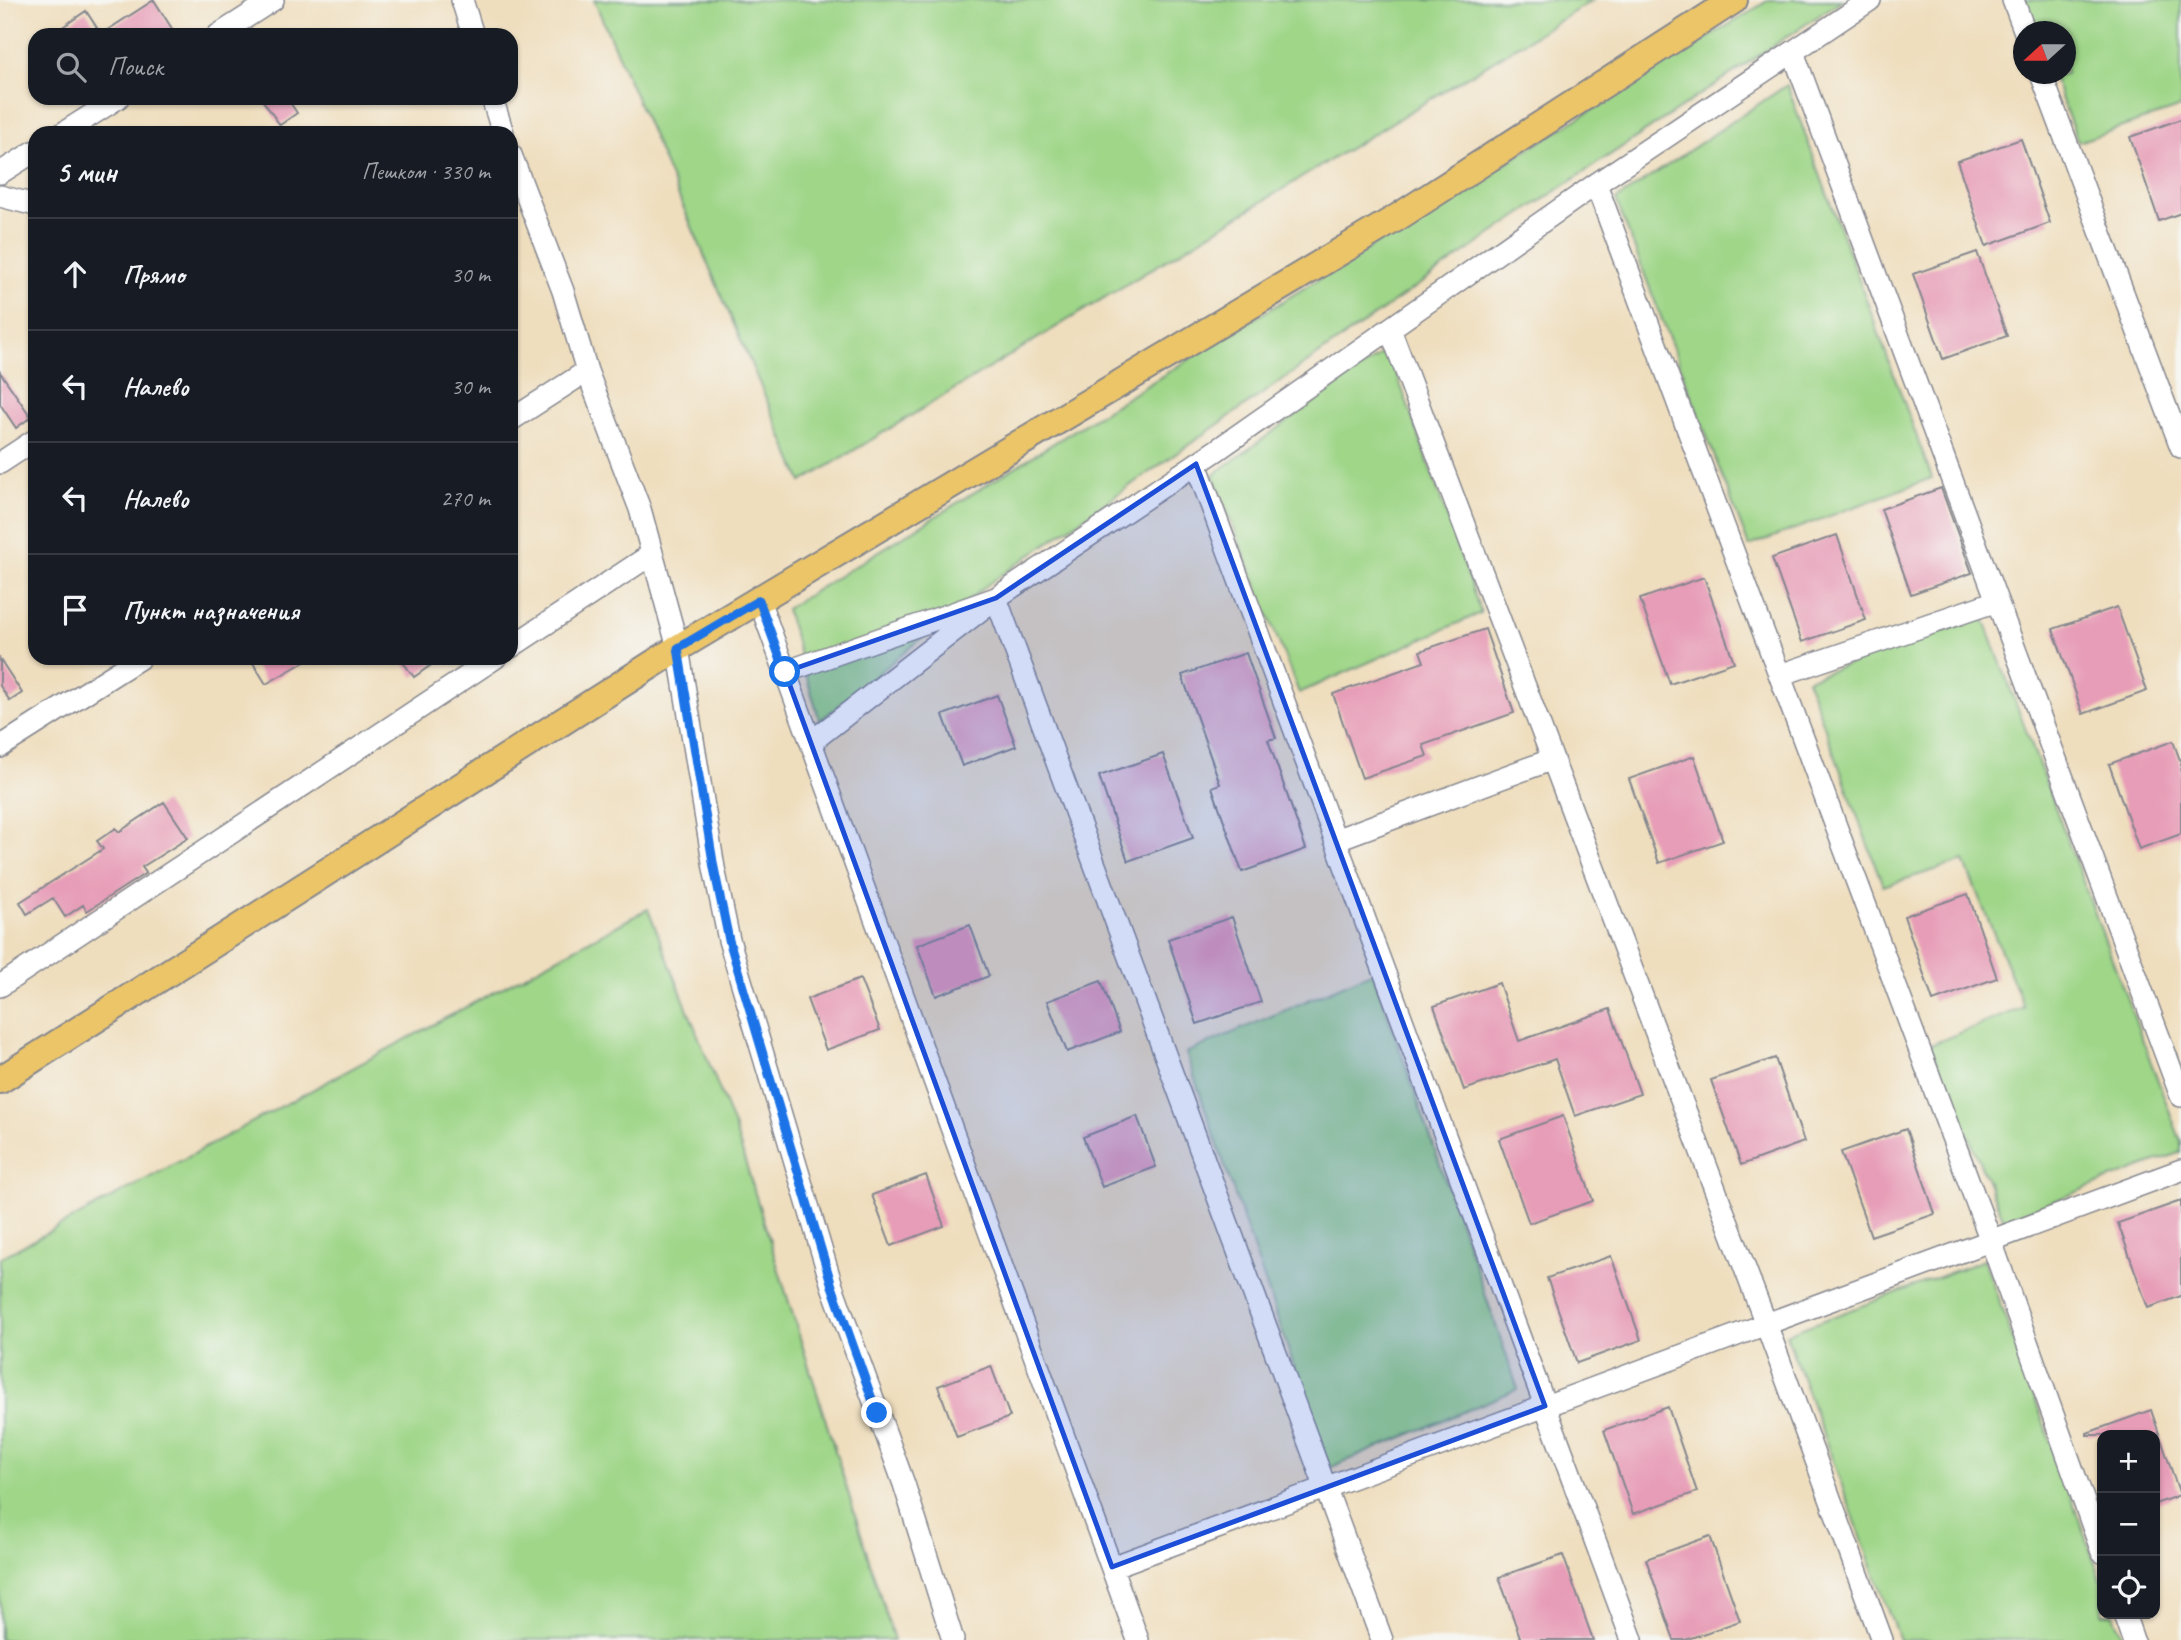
<!DOCTYPE html>
<html lang="ru">
<meta charset="utf-8">
<style>
:root{--surface:#171b24;--page:#242831;--text:#f1f3f6;--muted:#9ea1a6;--line:#363941}
body{margin:0;font-family:Caveat,sans-serif;background:var(--page);color:var(--text)}
.controls{position:absolute;right:21px;bottom:21px;display:grid;overflow:hidden;border-radius:14px;box-shadow:0 2px 5px #0004}
.controls button{width:63px;height:63px;display:grid;place-items:center;padding:0;border:0;border-bottom:2px solid var(--line);background:var(--surface);color:var(--text);font:35px sans-serif}
.compass{position:absolute;left:2013px;top:21px;width:63px;height:63px;border-radius:50%;background:var(--surface);box-shadow:0 2px 5px #0004;rotate:249deg}
.stop{position:absolute;width:21px;height:21px;margin:-16px;border:5px solid #1a73e8;border-radius:50%;background:#fff}
.stop.end{background:#1a73e8;border-color:#fff;box-shadow:0 2px 7px #0008}
.list{margin:0;padding:0;list-style:none}
h2{display:flex;justify-content:space-between;align-items:center;height:91px;margin:0;padding:0 28px;font-size:30px}
h2 small{font-size:23px;font-weight:400;color:var(--muted)}
.list li{display:grid;grid-template-columns:46px 1fr auto;gap:21px;align-items:center;box-sizing:border-box;height:112px;padding:0 28px;border-top:2px solid var(--line)}
.list b{display:block;font-size:26px;white-space:nowrap}
.list em{font-size:23px;font-style:normal;color:var(--muted)}
.icon{flex:none;width:38px;height:38px;fill:none;stroke:currentColor;stroke-width:2;stroke-linecap:round;stroke-linejoin:round}
.map{position:relative;flex:none;width:2181px;height:1640px;overflow:hidden}
.search{position:absolute;background:var(--surface);box-shadow:0 2px 5px #0004;left:28px;top:28px;width:490px;height:77px;display:flex;align-items:center;gap:18px;box-sizing:border-box;padding:0 24px;border-radius:21px;color:var(--muted);font-size:26px}
.panel{position:absolute;background:var(--surface);box-shadow:0 2px 5px #0004;left:28px;top:126px;width:490px;height:539px;border-radius:21px}
.map>svg:first-child{display:block}
.green{fill:#9fd688;stroke:#5d8273;stroke-width:2}
.building{fill:#e79db7}
.lines{fill:none;stroke-linecap:round;stroke-linejoin:round}
.minor-casing{stroke:#85868e;stroke-width:24}
.major-casing{stroke:#85868e;stroke-width:30}
.minor{stroke:#fff;stroke-width:21}
.major{stroke:#ecc569;stroke-width:26}
.route{stroke:#1a73e8;stroke-width:9}
.marked{fill:#1d4ed8;fill-opacity:0.2;stroke:#1d4ed8;stroke-width:5;stroke-linejoin:round}
</style>
<div class="map">
<svg width="2181" height="1640" viewBox="0 0 2181 1640">
<rect width="100%" height="100%" fill="#f6f6f2"/>
<filter id="ink" filterUnits="userSpaceOnUse"><feTurbulence type="fractalNoise" baseFrequency=".0143" numOctaves="2"/><feDisplacementMap in="SourceGraphic" scale="14" xChannelSelector="R" yChannelSelector="G"/><feConvolveMatrix kernelMatrix="1 2 1 2 8 2 1 2 1" color-interpolation-filters="sRGB"/></filter>
<filter id="wash" filterUnits="userSpaceOnUse"><feTurbulence type="fractalNoise" baseFrequency=".00686" numOctaves="4" result="noise"/><feDisplacementMap in="SourceGraphic" scale="28" xChannelSelector="R" yChannelSelector="G"/><feGaussianBlur stdDeviation="1.57" result="paint"/><feColorMatrix in="noise" values="0 0 0 0 0 0 0 0 0 0 0 0 0 0 0 0 0 1.4 0 .05"/><feComposite in="paint" operator="in"/></filter>
<g filter="url(#wash)">
<rect width="100%" height="100%" fill="#efdebe"/>
<path class="green" d="M594 0H1593L802 482Z
M1769 0H1842L1502 227 987 585 820 721 786 609Z
M2024 0H2181V107L2078 142 2052 74H2066V32L2036 31Z
M1787 85 1932 478 1749 546 1616 200Z
M1388 349 1481 613 1299 693 1213 475Z
M1983 616 2181 1142V1152L2004 1220 1930 1045 2024 1007 1964 861 1883 886 1807 679Z
M648 909 735 1129 894 1640H0V1258Z
M1373 972 1518 1389 1329 1468 1186 1053Z
M1984 1260 2102 1582V1614H2114L2124 1640H1899L1786 1334Z"/>
<g id="blocks">
<path class="building" d="M154 0 176 35H51L86 11 101 34Z
M261 98H287L297 113 280 125Z
M2181 119V213L2159 221 2130 137Z
M2021 139 2050 223 1986 246 1957 161Z
M1977 252 2007 336 1943 359 1913 274Z
M0 372 31 417 16 428 0 404Z
M1941 488 1972 573 1911 594 1881 509Z
M1837 535 1866 620 1802 642 1772 558Z
M1704 577 1734 662 1670 684 1640 599Z
M2117 607 2147 691 2083 714 2053 629Z
M1485 629 1514 713 1423 745 1427 756 1362 778 1333 694 1424 662 1420 651Z
M1246 653 1276 738 1268 740 1306 849 1242 872 1212 787 1220 784 1182 675Z
M250 658H311L266 684Z
M400 658H441L414 677Z
M0 659 22 693 10 701 0 686Z
M997 695 1016 746 962 766 943 715Z
M2173 741 2181 763V834L2139 849 2109 764Z
M1163 754 1193 838 1128 861 1099 776Z
M1694 756 1723 841 1659 863 1629 779Z
M164 802 188 838 142 867 146 873 87 911 83 905 65 917 53 898 27 914 20 902 103 849 97 841 116 828 119 832Z
M1968 894 1997 978 1933 1001 1904 916Z
M1232 917 1261 1002 1197 1024 1168 939Z
M970 925 989 976 936 996 917 945Z
M860 979 880 1030 826 1050 807 999Z
M1101 981 1120 1032 1067 1052 1047 1001Z
M1499 983 1519 1041 1610 1009 1640 1094 1575 1116 1555 1059 1464 1090 1434 1006Z
M1775 1058 1804 1142 1741 1165 1711 1080Z
M1137 1116 1156 1167 1102 1187 1083 1137Z
M1563 1116 1593 1201 1529 1223 1499 1139Z
M1906 1129 1935 1214 1871 1236 1841 1152Z
M926 1175 944 1226 891 1246 872 1195Z
M2181 1201V1296L2148 1308 2118 1223Z
M1611 1256 1641 1340 1577 1363 1547 1278Z
M991 1366 1010 1417 957 1437 938 1386Z
M1668 1407 1697 1492 1633 1514 1604 1430Z
M2151 1410 2180 1495 2155 1504V1435H2087V1433Z
M1710 1536 1740 1621 1685 1640H1674L1646 1559Z
M1563 1555 1593 1640H1521L1499 1577Z"/>
</g>
</g>
<g filter="url(#ink)">
<use href="#blocks" fill-opacity="0" stroke="#85868e" stroke-width="2"/>
<g class="lines">
<defs>
<path id="minor" d="M462 0 473 35
M2013 0 2025 32
M218 35 273 0
M1793 52 2181 1096
M2041 74 2181 447
M492 98 503 133
M63 133 118 98
M511 155 563 291 587 371 640 509 678 648 714 868 729 940 832 1286 904 1484 953 1640
M0 173 35 151
M1596 184 1991 1241 2102 1552
M0 196 35 205
M1390 329 1766 1324 1882 1640
M511 420 587 371
M0 463 35 440
M1196 464 1632 1640
M759 600 1138 1640
M511 647 652 554
M785 672 996 598 1382 1640
M1780 675 1997 601
M811 742 996 598 1217 450 1596 184 1870 0
M0 747 140 658
M1335 840 1553 759
M0 986 495 658
M1112 1567 2181 1170
M2124 1614 2133 1640"/>
<path id="major" d="M0 1080 678 648 1398 217 1734 0"/>
</defs>
<use href="#minor" class="minor-casing"/>
<use href="#major" class="major-casing"/>
<use href="#minor" class="minor"/>
<use href="#major" class="major"/>
</g>
</g>
<g class="lines" filter="url(#ink)">
<path class="route" d="M785 672 759 600 678 648 714 868 729 940 832 1286 877 1413"/>
</g>
<path class="marked" d="M1196 464 1545 1406 1112 1567 785 672 996 598Z"/>
</svg>
<div class="controls">
<button>+</button>
<button>−</button>
<button><svg class="icon" aria-label="locate" viewBox="0 0 24 24"><circle cx="12" cy="12" r="6"/><path d="M12 2v4M12 18v4M2 12h4M18 12h4"/></svg></button>
</div>
<svg class="compass" viewBox="-18 -18 36 36"><path d="M0-13l5 13h-10z" fill="#e53935"/><path d="M0 13l5-13h-10z" fill="#9ea1a6"/></svg>
<div class="stop" style="left:785px;top:672px"></div>
<div class="stop end" style="left:877px;top:1413px"></div>
<div class="search"><svg class="icon" aria-label="search" viewBox="0 0 24 24"><circle cx="10" cy="10" r="6"/><path d="M15 15l6 6"/></svg>Поиск</div>
<section class="panel">
<h2>5 мин<small>Пешком · 330 m</small></h2>
<ul class="list">
<li><svg class="icon" aria-label="ahead" viewBox="0 0 24 24"><path d="M12 20V5M6 11l6-6 6 6"/></svg><div><b>Прямо</b></div><em>30 m</em></li>
<li><svg class="icon" aria-label="left" viewBox="0 0 24 24"><path d="M17 20v-9H6M10 6l-5 5 5 5"/></svg><div><b>Налево</b></div><em>30 m</em></li>
<li><svg class="icon" aria-label="left" viewBox="0 0 24 24"><path d="M17 20v-9H6M10 6l-5 5 5 5"/></svg><div><b>Налево</b></div><em>270 m</em></li>
<li><svg class="icon" aria-label="arrive" viewBox="0 0 24 24"><path d="M6 21V4h12l-3 4 3 4H6"/></svg><div><b>Пункт назначения</b></div></li>
</ul>
</section>
</div>
